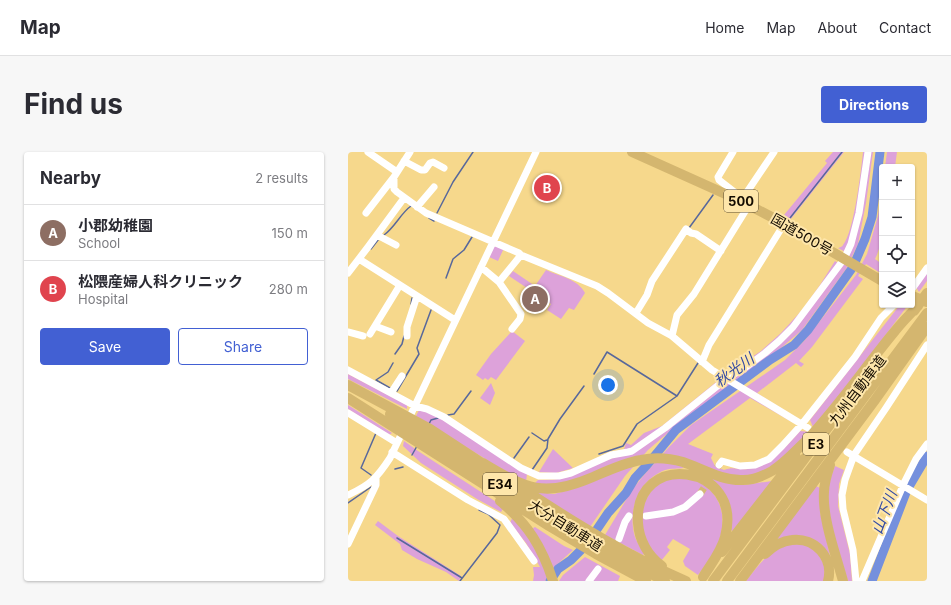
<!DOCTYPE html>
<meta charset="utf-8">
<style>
:root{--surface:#fff;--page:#f7f7f7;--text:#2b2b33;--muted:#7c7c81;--line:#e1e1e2;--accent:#4260d3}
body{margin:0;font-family:Inter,"Noto Sans JP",sans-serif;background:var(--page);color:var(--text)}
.controls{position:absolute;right:12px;top:12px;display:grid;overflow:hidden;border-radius:4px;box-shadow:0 1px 3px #0004}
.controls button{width:36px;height:36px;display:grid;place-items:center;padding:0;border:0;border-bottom:1px solid var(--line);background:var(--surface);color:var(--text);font:20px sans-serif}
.you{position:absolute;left:260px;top:233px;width:14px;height:14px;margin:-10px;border:3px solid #fff;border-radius:50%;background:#1a73e8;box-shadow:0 0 0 6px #1a73e833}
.badge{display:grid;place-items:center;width:26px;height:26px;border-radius:50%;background:var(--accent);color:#fff;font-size:13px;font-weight:700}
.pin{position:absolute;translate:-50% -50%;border:2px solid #fff;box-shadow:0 1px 4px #0006}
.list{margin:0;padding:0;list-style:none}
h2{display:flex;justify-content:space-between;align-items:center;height:52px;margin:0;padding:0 16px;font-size:17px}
h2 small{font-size:13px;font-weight:400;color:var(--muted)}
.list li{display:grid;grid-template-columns:26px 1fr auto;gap:12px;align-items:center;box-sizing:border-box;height:56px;padding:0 16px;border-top:1px solid var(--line)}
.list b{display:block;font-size:15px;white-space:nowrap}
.list p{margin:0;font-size:13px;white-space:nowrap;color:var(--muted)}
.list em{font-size:13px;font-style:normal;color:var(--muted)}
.actions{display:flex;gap:8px;padding:12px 16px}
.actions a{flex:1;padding:9px 0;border:1px solid var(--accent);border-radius:4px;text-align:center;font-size:14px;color:var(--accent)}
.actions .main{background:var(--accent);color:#fff}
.icon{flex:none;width:22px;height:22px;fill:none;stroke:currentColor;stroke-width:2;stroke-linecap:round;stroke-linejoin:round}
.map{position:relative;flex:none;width:579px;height:429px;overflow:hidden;border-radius:4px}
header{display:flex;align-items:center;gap:24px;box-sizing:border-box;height:56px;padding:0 20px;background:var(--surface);border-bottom:1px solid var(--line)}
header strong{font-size:19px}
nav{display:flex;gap:22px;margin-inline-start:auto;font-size:14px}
.intro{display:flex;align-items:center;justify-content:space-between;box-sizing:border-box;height:96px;padding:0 24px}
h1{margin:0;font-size:28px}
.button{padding:10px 18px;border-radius:4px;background:var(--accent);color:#fff;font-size:14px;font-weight:700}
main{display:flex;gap:24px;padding:0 24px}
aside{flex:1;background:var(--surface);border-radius:4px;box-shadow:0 1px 3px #0004}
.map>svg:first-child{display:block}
.green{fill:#dda2da}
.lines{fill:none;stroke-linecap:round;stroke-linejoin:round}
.stream{stroke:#58689b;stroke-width:1.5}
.river{stroke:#7590dd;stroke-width:9}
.minor-tunnel{stroke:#d4b977;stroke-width:7;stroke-dasharray:7 3.5;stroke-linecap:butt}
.minor{stroke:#fff;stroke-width:7}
.highway{stroke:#d4b66f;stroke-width:10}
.labels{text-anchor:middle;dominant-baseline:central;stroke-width:4;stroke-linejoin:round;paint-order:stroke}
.shield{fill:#fee6aa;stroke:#5a4d33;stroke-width:1}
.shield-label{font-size:13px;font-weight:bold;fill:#130b00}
.street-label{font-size:14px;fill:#130b00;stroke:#fee6aa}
.water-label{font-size:15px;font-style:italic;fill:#324aa4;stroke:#fee6aa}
</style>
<header>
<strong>Map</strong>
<nav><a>Home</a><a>Map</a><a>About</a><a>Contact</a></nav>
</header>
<div class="intro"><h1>Find us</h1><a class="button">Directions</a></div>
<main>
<aside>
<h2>Nearby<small>2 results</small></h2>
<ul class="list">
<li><span class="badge" style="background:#8d6e63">A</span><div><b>小郡幼稚園</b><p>School</p></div><em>150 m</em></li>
<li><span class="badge" style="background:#e0444e">B</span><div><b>松隈産婦人科クリニック</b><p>Hospital</p></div><em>280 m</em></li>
</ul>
<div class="actions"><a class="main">Save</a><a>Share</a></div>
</aside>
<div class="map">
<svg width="579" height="429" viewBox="0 0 579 429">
<rect width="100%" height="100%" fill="#f6d88c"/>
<path class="green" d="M485 0H496L442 68 436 63 479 11 477 9Z
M515 0H525L518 51 510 92 498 117 454 178 433 196 336 267 300 298 277 324 242 375 189 343 190 340 206 342 225 337 223 331 185 333 190 328C200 328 210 328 219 325 238 319 254 307 274 304L278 291 283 293 296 281 314 274 378 222 413 199 433 181 455 157 472 133 487 109 494 114 501 102 490 96C491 96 495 94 495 93 506 80 513 19 515 0Z
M539 0H549L547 15H537Z
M534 34C534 58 538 86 527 107L534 112V122L518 112 510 124 515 127 464 195 451 209 456 212 453 215 448 211 409 241 450 268 444 270 402 246 340 292 365 302 363 306 367 314 376 318C385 314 391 318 400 317 423 313 437 296 452 279L461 280 435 307 409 323 393 325 329 312 336 316C330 317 323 316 317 318 291 328 279 359 287 385 289 391 293 396 296 402L295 403 257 383 284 338 296 323 321 295 343 273 437 208 457 188 508 123 519 102 530 64Z
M146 94 156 96 150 109 141 105Z
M198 118C211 124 230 127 237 141L226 158 221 156 213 167 199 158 203 152 161 124 165 119 187 134Z
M579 120V129L571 140 568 135Z
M560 153 486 252 465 275 462 268 551 154Z
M164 179 177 189 148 228 143 225 140 228 137 226 135 228 128 223 143 202Z
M0 222 59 253V257L0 227Z
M143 231 147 241 142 253 132 246Z
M0 253 44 281 41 283 0 257Z
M71 258 82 261 95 268 179 322 178 330 152 316 68 264Z
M56 289 70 299 156 355 153 360 129 347 73 311 55 294Z
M205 297 225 316 208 321 191 320Z
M487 314 496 318 491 332 490 354 502 402 504 429H500C492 402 475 359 481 332 482 326 485 320 487 314Z
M358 323 379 331 395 333 424 329 386 380 383 378V362Z
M327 326C334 327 346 326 351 330 380 346 379 377 365 403 361 410 355 416 350 423L337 414 335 409 342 397 325 387 319 395 322 398 313 409C295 391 286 368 300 344 304 338 308 332 315 329 318 327 323 327 327 326Z
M468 334 472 336V360L483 408 473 392 431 388 429 386Z
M165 364C180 382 191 402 200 424L197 429H185L186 423 185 415H192L178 391 162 371Z
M30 369 50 384 113 424 111 429 98 420 69 407 54 398 52 392 27 373Z
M187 375 216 394 225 398 205 416 184 377Z
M449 391 460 394 469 399 477 415 476 429H398C408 416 421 399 436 393 440 392 445 392 449 391Z
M237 405 272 424 270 429H211L215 423Z"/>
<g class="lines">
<path class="stream" d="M89 61 105 30 125 0
M81 66 86 69
M442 66 494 0
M341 76 365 43
M36 83C47 75 53 61 63 54
M23 97 30 88
M98 126 105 107 116 98 124 85
M63 152 64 146
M47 202 54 192 56 184
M246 222 259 200 329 244 350 211
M42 236 28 228 40 220 45 211
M49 239 71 202 69 196 83 158
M100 263 106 262 123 239
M81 272 83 268 90 266
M184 281 196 289 199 288
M251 302 275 294 289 272 329 244
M64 303 69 294
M166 306 181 285
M47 317 55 315
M184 318 199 296 200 287 212 267 236 234
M23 323 13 316 28 281
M0 351 23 335
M49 386 114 426
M112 429 149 381 152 373 140 362 131 358"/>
<path class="river" d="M202 429 210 417 223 408 239 392 260 361 278 341 287 326 299 313 328 278 422 208 446 193 460 178 505 115 517 87 524 65 532 0
M524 429 559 338 579 304"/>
<path class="minor-tunnel" d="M352 342 371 313"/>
<path class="minor" d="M20 0 49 20
M62 0 46 25V37L49 40 78 61 171 101 173 103
M385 0 370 25 371 28 389 42 393 49 426 0
M56 9 73 18H77L82 11 85 10 96 16
M69 55 86 35
M18 61 46 25
M29 83 48 93
M11 107 107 168
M133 115 151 130 173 103 249 134 260 141 300 171 324 184 364 218 460 276
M0 121 20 95 56 46
M151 130 173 162 172 167 164 177
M564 137 579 116
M288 161 299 143 304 129 338 77 343 81 348 82 373 99
M27 174 43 180
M0 180 15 184
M22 182 52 133
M59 184V175L69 144
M324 184 329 163 346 142 401 53
M354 210 361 193 433 77 435 71
M0 218 67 254 79 257 96 265 173 316 191 324H211L223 321 263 303 280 300 284 299 317 276 378 227 398 215 417 201 431 189 445 175 496 107 503 92 511 61 520 0
M43 241 54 224
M0 261 49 291
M44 300 120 348 156 367 186 409
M499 300 579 348
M371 313 374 309 392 314 407 313 421 307 434 294 454 272 507 205 533 166 546 153
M0 343C22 333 29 326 42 306L188 0
M298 364 325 360 337 355 352 342
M271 387 277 370 281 364
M0 392 28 333V326
M241 429 250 417
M508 429 505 398 495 357 494 343 497 328 506 303 538 256 579 193
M514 429 557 329 568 307 579 292"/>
<path class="highway" d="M284 0 393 49 435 71 534 129
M564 144 579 150
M566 159 579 141
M0 233 82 277 140 315
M0 246 201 374 248 402 298 429
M42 262C133 318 221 382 317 429
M135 311C178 337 196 346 245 325 261 318 276 311 293 308 307 305 321 306 335 310 355 317 374 329 395 328 406 328 415 324 424 319 437 311 447 299 458 289 491 254 517 215 547 179 554 170 562 162 570 154
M482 313C479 322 476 331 476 340 474 366 488 403 495 429
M172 335C225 370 280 404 338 429
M152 349C180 372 194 395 205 429
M374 400 448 305
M417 402C424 395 433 389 444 388 467 385 486 406 480 429
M314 414C300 404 291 388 290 371 285 297 397 311 377 385 373 400 363 412 355 425
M365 429 490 262
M379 429 579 161
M392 429 527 248 579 175"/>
</g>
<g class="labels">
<g class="shield">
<rect x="376" y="38" width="34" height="22" rx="3"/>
<rect x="455" y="281" width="26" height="22" rx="3"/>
<rect x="135" y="321" width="34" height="22" rx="3"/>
</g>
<g class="shield-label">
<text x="393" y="49">500</text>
<text x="468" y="292">E3</text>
<text x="152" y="332">E34</text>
</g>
<g class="street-label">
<text transform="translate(454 82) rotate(30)">国道500号</text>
<text transform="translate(509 238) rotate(-53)">九州自動車道</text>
<text transform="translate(218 373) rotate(32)">大分自動車道</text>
</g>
<g class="water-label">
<text transform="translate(386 218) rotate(-36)">秋光川</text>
<text transform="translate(536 360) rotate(-69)">山下川</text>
</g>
</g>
</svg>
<div class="controls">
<button>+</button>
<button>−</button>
<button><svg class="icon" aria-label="locate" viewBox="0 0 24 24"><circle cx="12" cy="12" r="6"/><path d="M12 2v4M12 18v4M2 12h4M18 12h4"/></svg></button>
<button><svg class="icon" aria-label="layers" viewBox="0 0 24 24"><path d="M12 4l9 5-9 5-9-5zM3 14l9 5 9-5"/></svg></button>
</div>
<div class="you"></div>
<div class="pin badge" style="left:187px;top:147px;background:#8d6e63">A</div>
<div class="pin badge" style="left:199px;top:36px;background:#e0444e">B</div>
</div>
</main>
